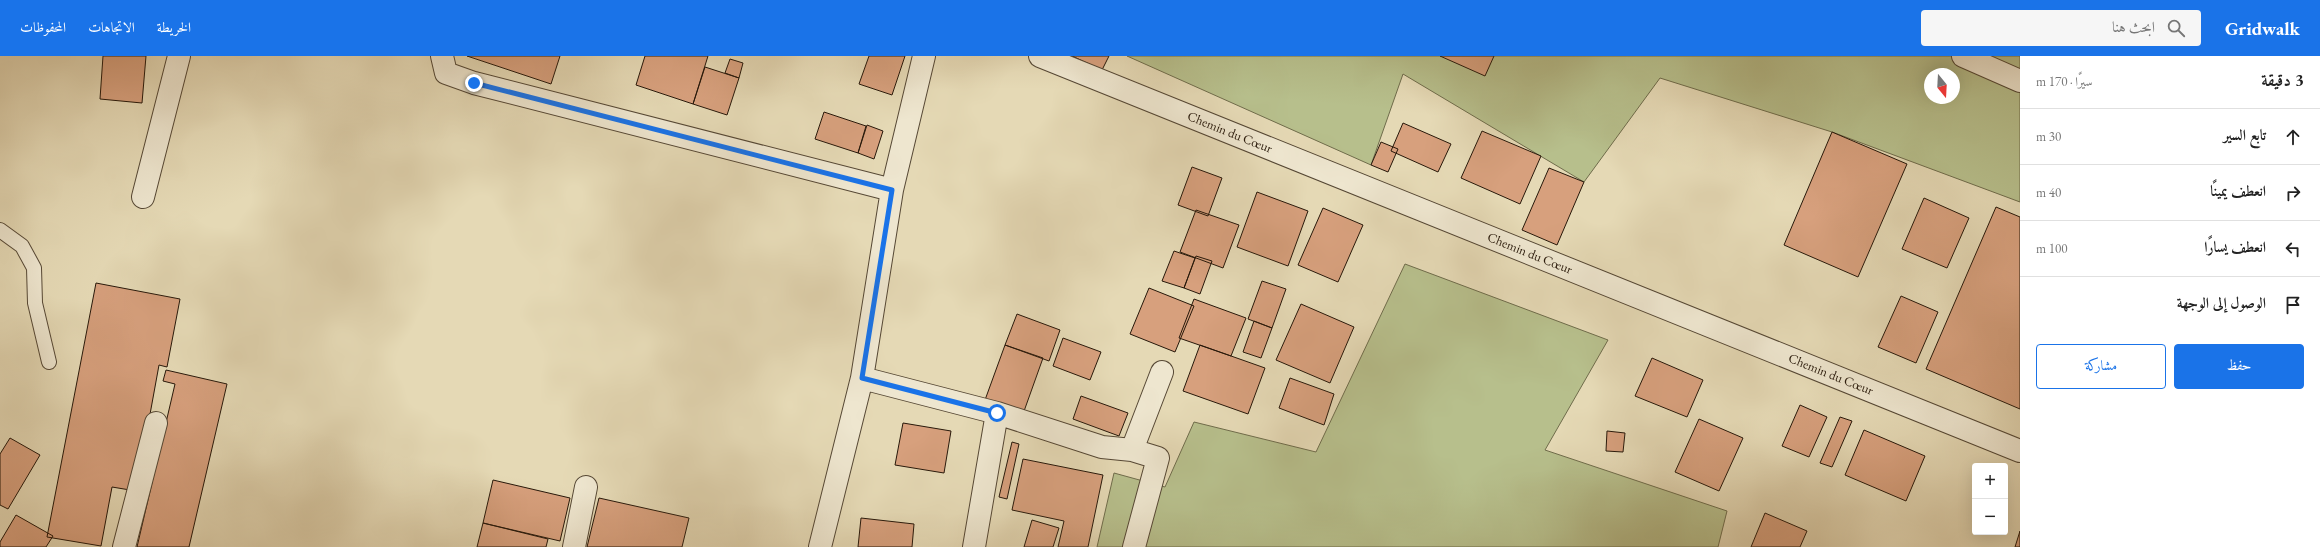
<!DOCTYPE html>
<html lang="ar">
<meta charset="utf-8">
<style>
:root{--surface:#fff;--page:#f6f6f6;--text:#222;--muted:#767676;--line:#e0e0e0;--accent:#1a73e8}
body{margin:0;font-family:"EB Garamond",Amiri,serif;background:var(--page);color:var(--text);direction:rtl}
.controls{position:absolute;right:12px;bottom:12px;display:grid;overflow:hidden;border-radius:4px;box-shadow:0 4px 16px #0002}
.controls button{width:36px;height:36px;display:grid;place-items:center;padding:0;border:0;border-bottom:1px solid var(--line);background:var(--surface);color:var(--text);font:20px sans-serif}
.compass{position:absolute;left:1924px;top:12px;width:36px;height:36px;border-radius:50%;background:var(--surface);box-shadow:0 4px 16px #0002;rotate:162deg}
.stop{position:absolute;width:12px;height:12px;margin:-9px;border:3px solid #1a73e8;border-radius:50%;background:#fff}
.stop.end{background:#1a73e8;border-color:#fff;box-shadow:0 1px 4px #0008}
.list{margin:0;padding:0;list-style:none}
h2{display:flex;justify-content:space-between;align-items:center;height:52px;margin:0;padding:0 16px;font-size:17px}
h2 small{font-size:13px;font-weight:400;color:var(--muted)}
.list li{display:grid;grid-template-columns:26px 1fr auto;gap:12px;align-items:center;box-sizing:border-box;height:56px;padding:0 16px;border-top:1px solid var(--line)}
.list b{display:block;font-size:15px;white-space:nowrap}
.list em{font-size:13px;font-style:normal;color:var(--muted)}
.actions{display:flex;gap:8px;padding:12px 16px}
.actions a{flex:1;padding:9px 0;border:1px solid var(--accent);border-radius:4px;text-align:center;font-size:14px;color:var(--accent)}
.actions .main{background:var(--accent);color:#fff}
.icon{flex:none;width:22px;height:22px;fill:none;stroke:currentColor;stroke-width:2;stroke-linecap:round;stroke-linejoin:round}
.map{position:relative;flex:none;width:2020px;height:491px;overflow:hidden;direction:ltr}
header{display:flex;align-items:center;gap:24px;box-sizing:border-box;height:56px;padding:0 20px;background:var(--accent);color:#fff}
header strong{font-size:19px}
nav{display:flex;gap:22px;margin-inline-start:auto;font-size:14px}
.search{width:280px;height:36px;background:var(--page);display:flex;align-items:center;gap:10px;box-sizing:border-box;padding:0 14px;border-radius:4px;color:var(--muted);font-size:15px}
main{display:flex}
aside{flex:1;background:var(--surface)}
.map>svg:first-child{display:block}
.green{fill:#b7bf8c;stroke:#6f6c4b;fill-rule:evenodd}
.building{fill:#d7a07d;stroke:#27180a}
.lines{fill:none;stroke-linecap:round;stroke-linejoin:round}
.service-casing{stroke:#564835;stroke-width:16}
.minor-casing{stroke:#564835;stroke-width:24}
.service{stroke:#eee6cf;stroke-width:14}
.minor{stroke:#eee6cf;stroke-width:22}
.route{stroke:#1a73e8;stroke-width:5}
.labels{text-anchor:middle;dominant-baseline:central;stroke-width:3.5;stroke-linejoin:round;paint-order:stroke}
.street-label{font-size:13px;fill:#27180a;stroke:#eee6cf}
</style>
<header>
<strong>Gridwalk</strong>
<div class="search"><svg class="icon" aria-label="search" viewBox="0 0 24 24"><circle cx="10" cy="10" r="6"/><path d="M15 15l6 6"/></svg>ابحث هنا</div>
<nav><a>الخريطة</a><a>الاتجاهات</a><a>المحفوظات</a></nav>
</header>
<main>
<aside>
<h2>3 دقيقة<small>سيرًا · 170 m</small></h2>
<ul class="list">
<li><svg class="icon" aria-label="ahead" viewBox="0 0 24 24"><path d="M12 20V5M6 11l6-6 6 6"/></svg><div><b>تابع السير</b></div><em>30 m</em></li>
<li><svg class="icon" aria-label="right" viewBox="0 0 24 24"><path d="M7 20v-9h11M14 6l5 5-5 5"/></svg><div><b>انعطف يمينًا</b></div><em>40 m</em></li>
<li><svg class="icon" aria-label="left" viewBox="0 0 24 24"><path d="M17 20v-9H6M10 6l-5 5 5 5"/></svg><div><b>انعطف يسارًا</b></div><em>100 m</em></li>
<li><svg class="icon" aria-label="arrive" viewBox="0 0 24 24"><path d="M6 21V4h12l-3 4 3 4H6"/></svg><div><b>الوصول إلى الوجهة</b></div></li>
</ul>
<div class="actions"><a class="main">حفظ</a><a>مشاركة</a></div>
</aside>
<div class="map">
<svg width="2020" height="491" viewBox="0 0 2020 491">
<rect width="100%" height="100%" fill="#e5d9b5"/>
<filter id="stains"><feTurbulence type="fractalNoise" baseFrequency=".005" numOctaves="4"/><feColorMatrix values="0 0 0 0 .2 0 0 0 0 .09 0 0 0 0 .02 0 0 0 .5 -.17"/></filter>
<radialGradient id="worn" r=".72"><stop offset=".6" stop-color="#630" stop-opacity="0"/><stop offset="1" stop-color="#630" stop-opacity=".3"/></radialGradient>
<path class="green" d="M1127 0H2020V146L1832 76 1660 22 1584 126 1403 18 1371 109ZM1930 18H1954V42H1930Z
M1405 208 1608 284 1545 394 1727 455 1718 491H1097L1114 417 1165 431 1194 366 1316 396Z"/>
<path class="building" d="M103 0H146L142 47 100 43Z
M467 0H560L551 28Z
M645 0H708L693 48 636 29Z
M869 0H905L892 39 859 28Z
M1072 0H1109L1102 14Z
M1440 0H1494L1485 20Z
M730 3 743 7 739 22 725 17Z
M705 11 739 22 727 59 693 48Z
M824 56 866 70 858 97 815 83Z
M1403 67 1451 88 1438 116 1391 95Z
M867 69 883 75 874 103 858 97Z
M1482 75 1541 100 1520 148 1461 122Z
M1832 76 1907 108 1858 221 1784 189Z
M1381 86 1398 93 1388 116 1371 109Z
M1192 111 1222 122 1208 160 1178 149Z
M1549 112 1584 126 1557 189 1522 174Z
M1257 136 1308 155 1288 210 1237 191Z
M1924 142 1969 162 1947 212 1902 193Z
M1996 151 2020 161V353L1926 313Z
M1323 152 1363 169 1338 226 1298 209Z
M1196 154 1239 169 1223 212 1180 196Z
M1174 195 1195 202 1184 232 1162 225Z
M1196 200 1212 205 1200 238 1184 232Z
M1262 225 1286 233 1272 272 1248 263Z
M96 227 180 243 167 311 159 309 136 435 112 431 101 490 47 481Z
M1149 232 1194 250 1175 296 1130 278Z
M1901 240 1938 256 1916 307 1878 291Z
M1194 243 1246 262 1231 300 1179 282Z
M1301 248 1354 271 1330 327 1276 304Z
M1017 258 1060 274 1049 305 1005 289Z
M1254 265 1272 272 1261 302 1243 296Z
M1063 282 1101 296 1090 324 1053 310Z
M1005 289 1043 302 1023 358 985 344Z
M1200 289 1265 312 1248 358 1183 335Z
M1652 302 1703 324 1687 361 1635 340Z
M166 314 227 328 189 491H137L175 328 163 325Z
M1290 322 1334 338 1324 369 1279 352Z
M1081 340 1128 357 1119 380 1073 363Z
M1800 349 1827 361 1809 401 1782 390Z
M1840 361 1852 365 1832 411 1820 407Z
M1699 363 1743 382 1719 435 1675 416Z
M903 367 951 375 944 417 895 409Z
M1864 374 1925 400 1906 445 1845 419Z
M1607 375 1625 377 1623 396 1606 395Z
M10 382 40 399 8 453 0 449V398Z
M1012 386 1019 388 1007 443 999 441Z
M1023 403 1103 419 1088 491H1058L1064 465 1012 454Z
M493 424 570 442 560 485 483 467Z
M599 442 689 462 682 491H587Z
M1765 457 1807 475 1800 491H1751Z
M16 459 53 480 46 491H0V486Z
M861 462 914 468 912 491H858Z
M1032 464 1059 472 1053 491H1024Z
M483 467 548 483 546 491H477Z
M2020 475V491H2015Z"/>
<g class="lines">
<defs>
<path id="service" d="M0 174 22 190 34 212 35 247 49 306"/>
<path id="minor" d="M442 0 446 17 474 27 892 134
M1040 0 2020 395
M1963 0 2020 25
M143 141 179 0
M862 322 997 357 1102 391 1132 394 1162 316
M1132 394 1158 402 1134 491
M124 491 156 367
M574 491 586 431
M820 491 862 322 892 134 924 0
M974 491 997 357"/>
</defs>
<use href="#service" class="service-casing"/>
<use href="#minor" class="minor-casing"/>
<use href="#service" class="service"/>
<use href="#minor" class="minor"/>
</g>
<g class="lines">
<path class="route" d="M474 27 892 134 862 322 997 357"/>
</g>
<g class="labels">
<g class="street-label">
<text transform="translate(1230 76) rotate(22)">Chemin du Cœur</text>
<text transform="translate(1530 197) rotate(22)">Chemin du Cœur</text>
<text transform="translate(1831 318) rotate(22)">Chemin du Cœur</text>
</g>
</g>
<rect width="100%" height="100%" filter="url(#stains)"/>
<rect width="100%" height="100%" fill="url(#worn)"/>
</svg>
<div class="controls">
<button>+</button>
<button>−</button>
</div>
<svg class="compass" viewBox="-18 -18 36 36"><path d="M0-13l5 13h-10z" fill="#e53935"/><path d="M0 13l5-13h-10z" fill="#767676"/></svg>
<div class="stop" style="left:997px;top:357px"></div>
<div class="stop end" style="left:474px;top:27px"></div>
</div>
</main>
